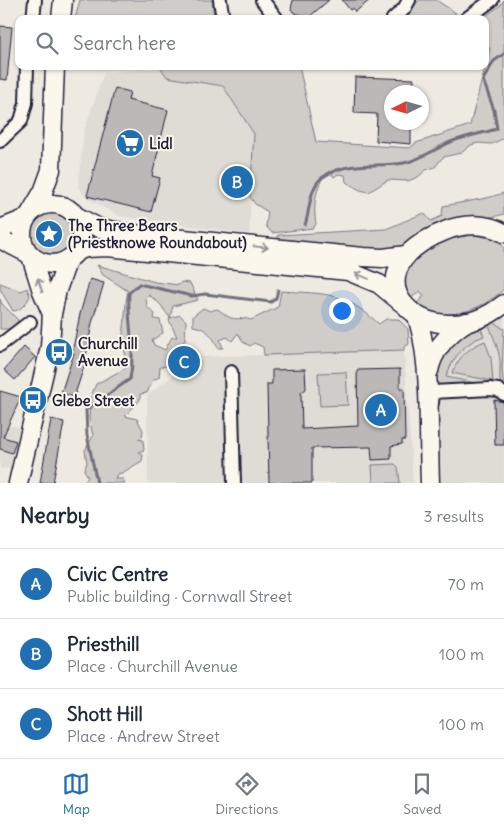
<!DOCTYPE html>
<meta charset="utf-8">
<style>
:root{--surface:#fff;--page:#f2f2f3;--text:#1f2937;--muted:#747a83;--line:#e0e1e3;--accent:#1f6fb2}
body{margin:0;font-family:Delius,sans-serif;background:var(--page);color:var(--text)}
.compass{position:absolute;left:384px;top:85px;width:45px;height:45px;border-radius:50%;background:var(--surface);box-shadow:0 1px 4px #0004;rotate:265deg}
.you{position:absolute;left:341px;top:310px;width:18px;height:18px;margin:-12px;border:4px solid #fff;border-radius:50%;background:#1a73e8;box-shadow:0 0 0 8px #1a73e833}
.badge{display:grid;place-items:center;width:32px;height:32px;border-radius:50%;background:var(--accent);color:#fff;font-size:16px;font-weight:700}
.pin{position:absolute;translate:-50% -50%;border:2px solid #fff;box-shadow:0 1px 5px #0006}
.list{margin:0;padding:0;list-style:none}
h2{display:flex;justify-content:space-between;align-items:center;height:65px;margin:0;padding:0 20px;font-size:21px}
h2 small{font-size:16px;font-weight:400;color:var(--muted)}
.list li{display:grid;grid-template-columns:32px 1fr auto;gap:15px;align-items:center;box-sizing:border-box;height:70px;padding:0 20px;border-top:1px solid var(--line)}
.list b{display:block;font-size:19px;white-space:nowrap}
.list p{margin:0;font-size:16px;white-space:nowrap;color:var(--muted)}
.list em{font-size:16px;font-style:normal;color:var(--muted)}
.icon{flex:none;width:28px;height:28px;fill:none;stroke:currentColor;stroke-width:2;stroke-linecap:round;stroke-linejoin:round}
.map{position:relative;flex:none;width:504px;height:483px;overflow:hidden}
.search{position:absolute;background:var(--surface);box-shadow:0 1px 4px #0004;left:15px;right:15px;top:15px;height:55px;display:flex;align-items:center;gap:12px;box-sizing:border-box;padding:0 18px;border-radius:10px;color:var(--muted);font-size:19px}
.sheet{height:275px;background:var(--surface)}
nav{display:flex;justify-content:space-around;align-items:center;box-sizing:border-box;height:70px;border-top:1px solid var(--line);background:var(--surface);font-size:14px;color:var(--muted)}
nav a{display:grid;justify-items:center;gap:2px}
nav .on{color:var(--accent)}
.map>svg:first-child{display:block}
.built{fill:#dfdbd5}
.green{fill:#d0cdc9;stroke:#797882;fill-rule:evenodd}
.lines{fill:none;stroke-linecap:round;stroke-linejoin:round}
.stream{stroke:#716f7c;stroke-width:3}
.building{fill:#bcb8b8;stroke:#22223b}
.street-casing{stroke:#22223b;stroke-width:16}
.secondary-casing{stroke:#22223b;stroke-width:21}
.street{stroke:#fbf7ec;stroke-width:12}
.secondary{stroke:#fbf7ec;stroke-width:18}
.oneway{stroke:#99979c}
.labels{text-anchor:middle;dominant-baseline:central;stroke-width:4;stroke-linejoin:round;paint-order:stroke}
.poi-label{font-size:15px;font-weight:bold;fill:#22223b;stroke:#fbf7ec;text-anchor:start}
</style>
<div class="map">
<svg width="504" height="483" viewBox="0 0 504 483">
<rect width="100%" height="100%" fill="#eeeae2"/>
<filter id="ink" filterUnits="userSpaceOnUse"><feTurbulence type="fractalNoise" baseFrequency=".02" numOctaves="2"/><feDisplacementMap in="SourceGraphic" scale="10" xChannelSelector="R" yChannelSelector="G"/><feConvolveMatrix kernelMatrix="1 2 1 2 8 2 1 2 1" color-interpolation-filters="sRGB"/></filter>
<g filter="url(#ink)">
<path class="built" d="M161 68 167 77 222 86 254 134 249 234 119 216 87 198 78 187 84 131 104 73Z
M504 304V483H430L434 354Z
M404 350 413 483H148L147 395 198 357Z
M0 423 20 428 10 468 0 469Z"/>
<path class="green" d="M80 0H212L214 19H75Z
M419 0H436L456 13 446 19H404Z
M504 0V138L492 144 478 143 471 145 461 153 443 157 435 167 426 170 418 177 408 181 388 180 369 192 360 190 346 182 345 175 338 174 334 177 329 171C315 183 313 207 316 224L313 228 272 233 266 226 268 212 255 204 250 197 254 134 223 86 167 77 161 68 166 66H299L316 142 410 148 416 143 470 125 490 48 485 47V19H481L500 6Z
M504 193V214C485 221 464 215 445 222 424 229 409 244 389 251L277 242 278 235 386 229 424 213 431 221 442 216 443 206 487 198Z
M28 234a23 23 0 1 1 46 0a23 23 0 1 1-46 0Z
M473 235 496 239 504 247V289C483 310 442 325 416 304L424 296 420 291 410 299C401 285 406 275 410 260L447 238 448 239Z
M97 265 155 282 179 285 181 282 190 283 198 300 173 306 170 318 180 315 186 321 185 340 167 366 160 367 159 377 152 381 147 393 140 394V400L125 416 137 419 143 430 142 437 138 439 143 440 144 450 139 452 143 455 142 461 122 473 117 474 115 479H123L125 483H83L88 477 84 470 87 463 85 450 93 436 89 418 91 396 96 384 126 368 127 359 121 340C126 330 124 305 128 291L103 275ZM149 295 160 304 170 318 169 320 177 337H172L165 350 154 345 152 340 163 333 160 320 154 319 155 314 147 307 146 299Z
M0 283 21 291 27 288 30 296C27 303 20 311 13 311L0 289Z
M281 291C327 294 343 291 379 324L386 319H398L408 329 409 344 404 347V350L264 355 263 347 254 343 250 346 243 342 238 333 232 341 227 337 220 340 223 348H218C213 336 207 328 193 326V316L203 308 210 311 217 309C222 311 225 316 231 318 238 320 244 317 251 320L278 307Z
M0 299 2 304 18 320 14 329H0Z
M490 320 504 329 502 370 504 388C497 383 501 370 500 361 499 349 493 337 489 325L481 329 484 336C464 343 453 357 446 377L486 385 435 388C438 360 444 348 467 333L466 329Z
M485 341 491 358 493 381 452 373C458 358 469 347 485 341Z
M346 372 348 405 320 406 318 373Z
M395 464 398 467 400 483H373L372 465Z"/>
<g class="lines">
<path class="stream" d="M305 225C310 211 309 186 323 177 348 160 377 168 404 163 423 159 436 148 453 141 467 136 483 133 497 129L494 110 483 80 494 61 504 54
M97 483 87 435 86 410 130 379C136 350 127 322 129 293L139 284 192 296 205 294 271 302 276 298 278 290"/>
</g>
<path class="building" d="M293 0H329L309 17 294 13 291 9Z
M342 0H370L355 12 353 8 350 10Z
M0 26 12 27 7 80 0 79Z
M355 77 414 79 413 92H392V122H411V144L376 141 377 114 354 113Z
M115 88 130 92 128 100 168 110 152 176 160 178 151 212 87 196Z
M90 279 104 283 92 323 84 367 74 397 61 393 74 353H72L80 314Z
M24 347 35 357 15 380 4 370Z
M305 369 306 389 301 393 302 429 358 426 357 370 400 369V388H404L405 440H402V444L391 446V459L372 460 371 447 312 448V483H269L267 384H272V370Z
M0 391 21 397 3 437 16 441 12 453 0 449Z
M494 400 504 402V445H495Z
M51 419 64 422 53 483H40Z"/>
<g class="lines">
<defs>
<path id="street" d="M220 0 223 19
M262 0 277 19
M33 19 35 0
M393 19 404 9 409 0
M466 19 492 0
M0 141 21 121 26 103 27 66
M0 345 30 322
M231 372 234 483
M432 403 433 392 490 389 498 390 504 394"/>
<path id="secondary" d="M61 19 63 0
M22 234a30 30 0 1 1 60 0a30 30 0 1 1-60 0Z
M31 212 43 192 51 170 55 66
M76 216 99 228 133 234 363 257 383 258 406 255
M0 229 25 219
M504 233C487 223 463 223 445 231 337 274 429 364 504 304
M0 239 27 253
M77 251 86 248 107 247 348 271 379 284 402 303
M31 256 42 291 52 314
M417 317C432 362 428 434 430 483
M429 371C433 349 448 334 466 322
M18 483 50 347 52 314 57 290 68 259"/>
</defs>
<use href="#street" class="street-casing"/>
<use href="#secondary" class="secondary-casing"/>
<use href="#street" class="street"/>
<use href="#secondary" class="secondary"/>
</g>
<defs><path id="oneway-shaft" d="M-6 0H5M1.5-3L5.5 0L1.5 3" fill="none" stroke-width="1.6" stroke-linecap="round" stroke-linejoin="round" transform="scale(1.25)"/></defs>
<g class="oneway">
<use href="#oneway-shaft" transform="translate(261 247) rotate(6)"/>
<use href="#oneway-shaft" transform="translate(362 276) rotate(-158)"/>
<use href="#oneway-shaft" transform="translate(40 285) rotate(-109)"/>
</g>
</g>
<defs>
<symbol id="supermarket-disc" viewBox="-11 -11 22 22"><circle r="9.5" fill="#1f6fb2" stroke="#fbf7ec"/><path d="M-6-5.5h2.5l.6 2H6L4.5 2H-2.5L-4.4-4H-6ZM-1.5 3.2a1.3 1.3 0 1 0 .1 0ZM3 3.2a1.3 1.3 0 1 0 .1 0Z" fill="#fff"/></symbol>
<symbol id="sight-disc" viewBox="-11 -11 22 22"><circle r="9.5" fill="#1f6fb2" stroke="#fbf7ec"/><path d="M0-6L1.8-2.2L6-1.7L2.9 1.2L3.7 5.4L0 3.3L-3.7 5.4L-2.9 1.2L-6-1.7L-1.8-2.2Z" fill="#fff"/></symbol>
<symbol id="bus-disc" viewBox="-11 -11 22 22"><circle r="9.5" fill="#1f6fb2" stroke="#fbf7ec"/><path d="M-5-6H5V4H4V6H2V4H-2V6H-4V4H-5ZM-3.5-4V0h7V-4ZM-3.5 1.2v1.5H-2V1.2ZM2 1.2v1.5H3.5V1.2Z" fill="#fff"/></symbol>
</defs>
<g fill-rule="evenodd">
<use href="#supermarket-disc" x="114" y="127" width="32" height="32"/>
<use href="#sight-disc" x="33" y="218" width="32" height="32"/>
<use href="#bus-disc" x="43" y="336" width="32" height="32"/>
<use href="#bus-disc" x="17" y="384" width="32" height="32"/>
</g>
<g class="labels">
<g class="poi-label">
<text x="149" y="143">Lidl</text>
<text x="68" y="225">The Three Bears<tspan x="68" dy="17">(Priestknowe Roundabout)</tspan></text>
<text x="78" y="343">Churchill<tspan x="78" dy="17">Avenue</tspan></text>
<text x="52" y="400">Glebe Street</text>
</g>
</g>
</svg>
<svg class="compass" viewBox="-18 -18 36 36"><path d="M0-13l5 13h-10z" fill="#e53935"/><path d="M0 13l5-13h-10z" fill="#747a83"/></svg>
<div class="you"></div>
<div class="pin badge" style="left:381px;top:410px">A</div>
<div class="pin badge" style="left:237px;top:182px">B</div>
<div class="pin badge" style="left:184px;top:362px">C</div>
<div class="search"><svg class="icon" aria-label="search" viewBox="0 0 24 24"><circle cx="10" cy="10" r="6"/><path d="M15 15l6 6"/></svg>Search here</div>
</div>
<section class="sheet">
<h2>Nearby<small>3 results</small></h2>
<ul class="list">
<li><span class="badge">A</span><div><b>Civic Centre</b><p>Public building · Cornwall Street</p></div><em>70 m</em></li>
<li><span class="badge">B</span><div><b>Priesthill</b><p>Place · Churchill Avenue</p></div><em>100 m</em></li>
<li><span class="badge">C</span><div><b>Shott Hill</b><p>Place · Andrew Street</p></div><em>100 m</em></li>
</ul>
</section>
<nav>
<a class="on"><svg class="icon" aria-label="map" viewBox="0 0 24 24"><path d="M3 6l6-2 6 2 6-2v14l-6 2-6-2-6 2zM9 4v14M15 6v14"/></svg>Map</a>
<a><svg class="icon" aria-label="directions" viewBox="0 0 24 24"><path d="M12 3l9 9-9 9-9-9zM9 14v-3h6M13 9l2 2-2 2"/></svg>Directions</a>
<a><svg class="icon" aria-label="saved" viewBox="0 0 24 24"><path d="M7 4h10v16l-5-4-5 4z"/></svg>Saved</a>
</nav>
